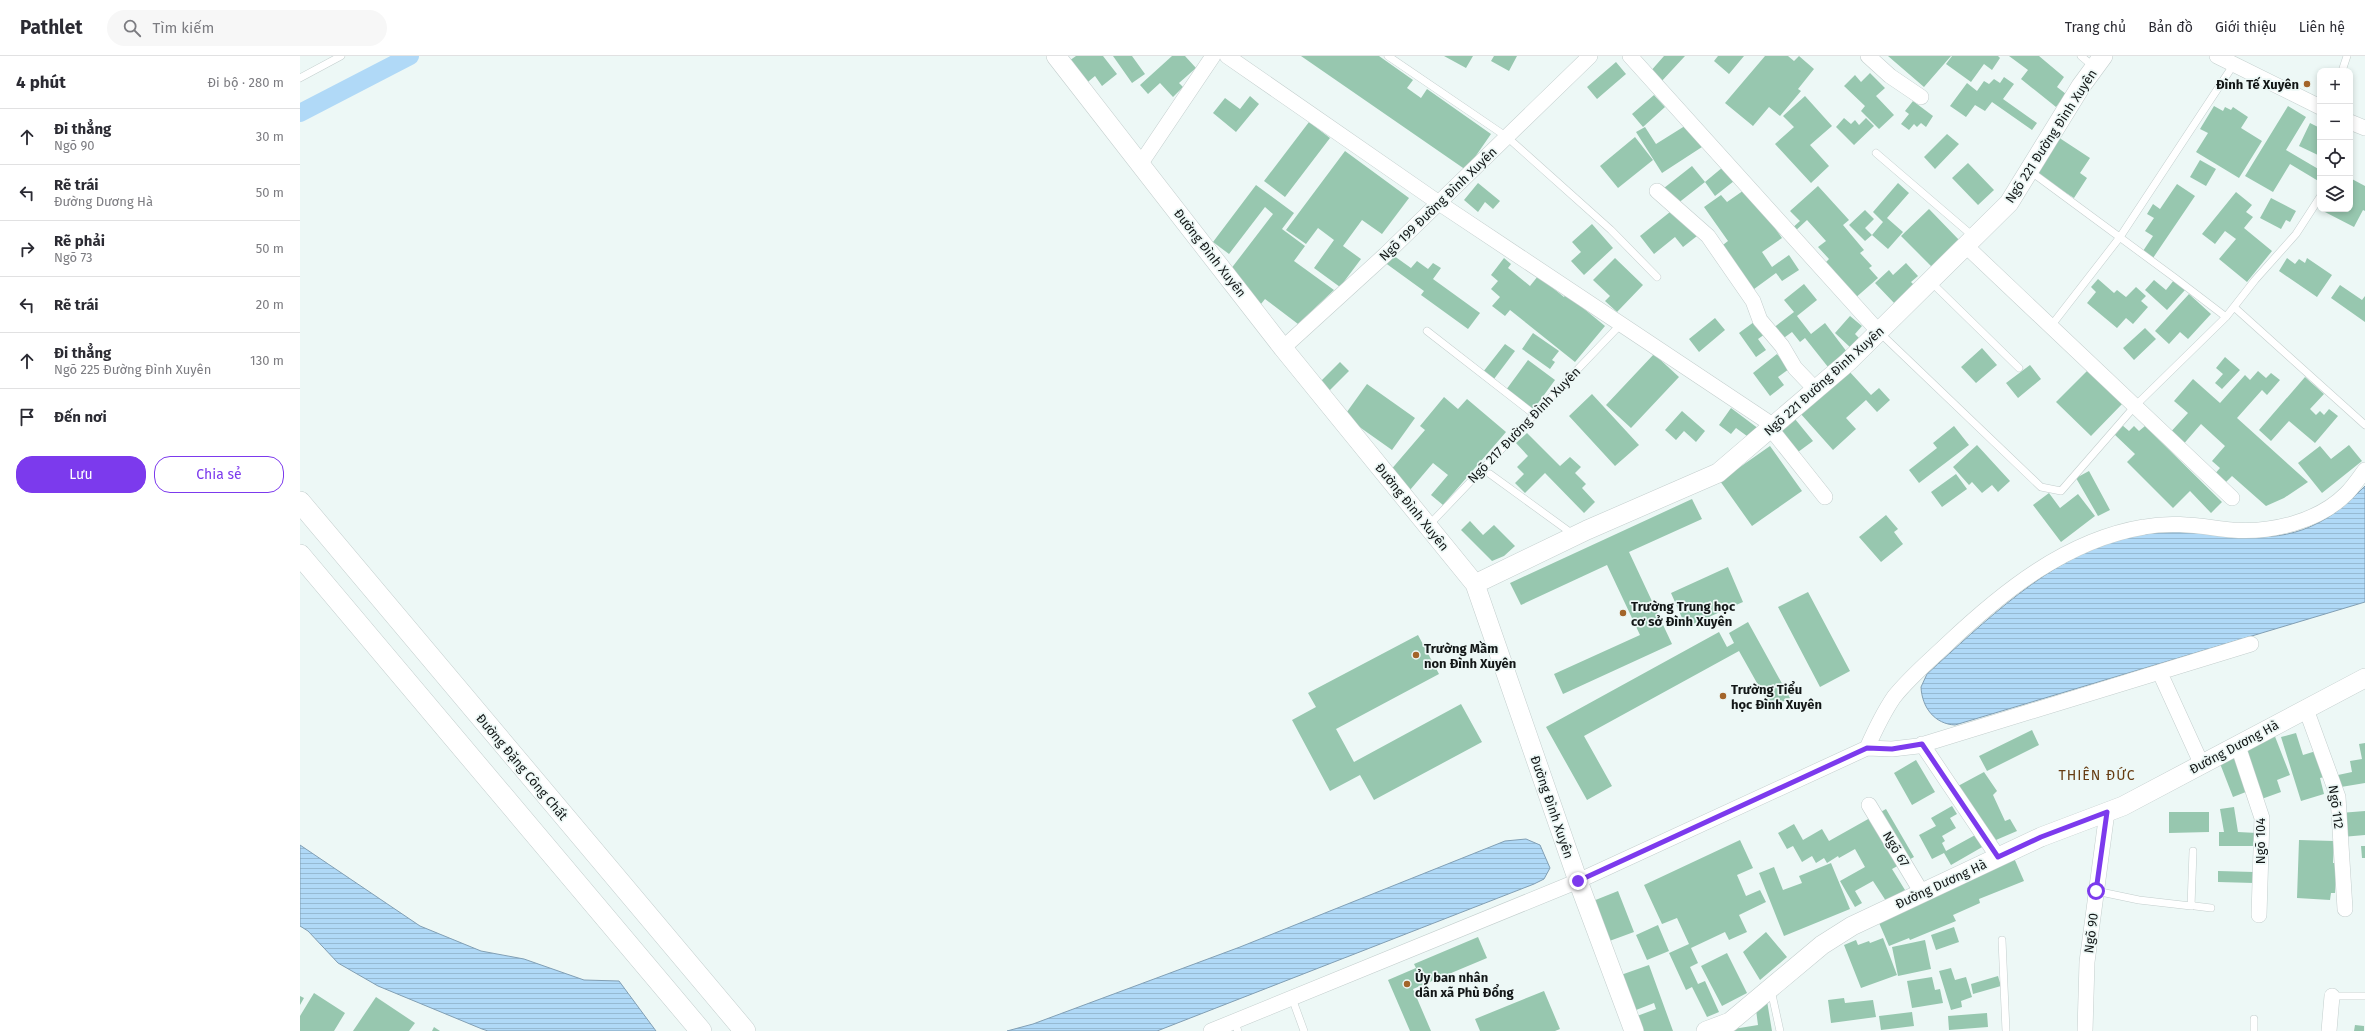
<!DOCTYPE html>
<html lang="vi">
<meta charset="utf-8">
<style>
:root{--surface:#fff;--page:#f7f7f7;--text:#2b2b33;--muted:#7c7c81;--line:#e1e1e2;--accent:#7c3aed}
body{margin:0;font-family:"Fira Sans",sans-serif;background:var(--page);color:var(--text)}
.controls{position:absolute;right:12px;top:12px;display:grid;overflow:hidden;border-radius:8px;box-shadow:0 2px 6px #0003}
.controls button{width:36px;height:36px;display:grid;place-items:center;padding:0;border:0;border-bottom:1px solid var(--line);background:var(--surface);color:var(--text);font:20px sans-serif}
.stop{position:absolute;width:12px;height:12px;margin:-9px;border:3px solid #7c3aed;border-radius:50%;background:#fff}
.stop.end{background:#7c3aed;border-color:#fff;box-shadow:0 1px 4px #0008}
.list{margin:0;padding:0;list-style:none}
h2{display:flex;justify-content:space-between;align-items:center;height:52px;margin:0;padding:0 16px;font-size:17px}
h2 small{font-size:13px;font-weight:400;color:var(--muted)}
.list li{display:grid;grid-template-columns:26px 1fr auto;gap:12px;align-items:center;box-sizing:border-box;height:56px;padding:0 16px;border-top:1px solid var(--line)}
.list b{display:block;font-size:15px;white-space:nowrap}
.list p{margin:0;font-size:13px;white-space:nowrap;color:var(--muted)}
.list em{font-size:13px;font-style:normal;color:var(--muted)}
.actions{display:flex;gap:8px;padding:12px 16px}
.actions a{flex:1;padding:9px 0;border:1px solid var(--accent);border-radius:16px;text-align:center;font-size:14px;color:var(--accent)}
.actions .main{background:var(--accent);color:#fff}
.icon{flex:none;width:22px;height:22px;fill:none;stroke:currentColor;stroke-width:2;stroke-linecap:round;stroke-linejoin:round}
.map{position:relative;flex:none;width:2065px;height:975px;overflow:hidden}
header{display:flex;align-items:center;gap:24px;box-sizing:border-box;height:56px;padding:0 20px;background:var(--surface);border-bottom:1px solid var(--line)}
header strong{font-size:19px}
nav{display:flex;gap:22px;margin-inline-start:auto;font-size:14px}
.search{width:280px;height:36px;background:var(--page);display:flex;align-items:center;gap:10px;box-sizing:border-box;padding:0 14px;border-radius:22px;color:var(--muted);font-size:15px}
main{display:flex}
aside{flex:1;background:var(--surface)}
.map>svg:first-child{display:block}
.water{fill:url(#water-rules);stroke:#819fb4}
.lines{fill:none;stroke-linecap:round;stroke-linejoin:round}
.canal{stroke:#b0d9f7;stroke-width:18}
.building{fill:#97c7af}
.service-casing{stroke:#c3cecd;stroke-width:8}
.minor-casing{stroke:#c3cecd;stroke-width:16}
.tertiary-casing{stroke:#c3cecd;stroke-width:20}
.secondary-casing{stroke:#c3cecd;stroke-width:22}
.service{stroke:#fff;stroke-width:7}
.minor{stroke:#fff;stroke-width:15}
.tertiary{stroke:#fff;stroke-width:19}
.secondary{stroke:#fff;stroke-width:21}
.route{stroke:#7c3aed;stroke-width:5}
.poi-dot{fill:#a3652a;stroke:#edf8f6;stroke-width:1.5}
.labels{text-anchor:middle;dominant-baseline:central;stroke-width:3.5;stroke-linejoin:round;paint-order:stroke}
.poi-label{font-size:13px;font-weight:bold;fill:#131717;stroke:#edf8f6;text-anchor:start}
.street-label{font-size:13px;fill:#131717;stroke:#edf8f6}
.neighbourhood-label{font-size:14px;letter-spacing:1px;fill:#663c12;stroke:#edf8f6}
</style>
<header>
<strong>Pathlet</strong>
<div class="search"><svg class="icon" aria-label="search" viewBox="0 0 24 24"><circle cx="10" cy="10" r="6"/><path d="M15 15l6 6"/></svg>Tìm kiếm</div>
<nav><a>Trang chủ</a><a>Bản đồ</a><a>Giới thiệu</a><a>Liên hệ</a></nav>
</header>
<main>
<aside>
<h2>4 phút<small>Đi bộ · 280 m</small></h2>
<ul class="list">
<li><svg class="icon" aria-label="ahead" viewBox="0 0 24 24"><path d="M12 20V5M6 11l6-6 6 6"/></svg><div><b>Đi thẳng</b><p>Ngõ 90</p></div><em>30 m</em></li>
<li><svg class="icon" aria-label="left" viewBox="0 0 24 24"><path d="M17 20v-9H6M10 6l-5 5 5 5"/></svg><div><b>Rẽ trái</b><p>Đường Dương Hà</p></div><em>50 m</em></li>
<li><svg class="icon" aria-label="right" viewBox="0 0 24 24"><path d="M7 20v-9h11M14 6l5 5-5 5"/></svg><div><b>Rẽ phải</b><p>Ngõ 73</p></div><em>50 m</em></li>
<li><svg class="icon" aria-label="left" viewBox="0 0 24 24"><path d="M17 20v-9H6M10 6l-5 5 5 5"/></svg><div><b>Rẽ trái</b></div><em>20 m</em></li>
<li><svg class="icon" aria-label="ahead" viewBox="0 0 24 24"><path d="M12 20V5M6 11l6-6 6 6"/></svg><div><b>Đi thẳng</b><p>Ngõ 225 Đường Đình Xuyên</p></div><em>130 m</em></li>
<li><svg class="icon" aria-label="arrive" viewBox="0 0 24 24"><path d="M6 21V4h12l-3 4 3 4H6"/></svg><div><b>Đến nơi</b></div></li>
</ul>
<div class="actions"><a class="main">Lưu</a><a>Chia sẻ</a></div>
</aside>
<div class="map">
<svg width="2065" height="975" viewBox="0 0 2065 975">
<defs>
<pattern id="water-rules" width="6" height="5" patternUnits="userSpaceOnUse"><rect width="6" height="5" fill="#b0d9f7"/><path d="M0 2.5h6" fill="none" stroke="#96bad3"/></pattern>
</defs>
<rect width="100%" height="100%" fill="#edf8f6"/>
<path class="water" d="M2065 430V546L1655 669C1635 668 1622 652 1621 631L1627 618C1682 568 1751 500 1824 482 1844 477 1867 475 1887 476 1937 477 1973 491 2020 466 2037 457 2052 443 2065 430Z
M1226 783 1240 789 1250 812 1244 823 1234 828 857 975H707L733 968 940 891 1205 785Z
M0 789 120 870 181 895 224 903 284 924 319 925 356 975H188L182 973 78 930 38 907 8 875 0 870Z"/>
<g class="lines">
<path class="canal" d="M0 57 110 0"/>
</g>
<path class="building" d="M776 0H803L817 18 802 30 795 20 783 30 766 7Z
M813 0H832L845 18 832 27Z
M872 0H885L896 12 879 27 883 31 873 41 860 27 848 38 840 29Z
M1001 0H1079L1113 24 1107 32 1121 42 1127 33 1191 78 1166 114Z
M1144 0H1173L1166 12Z
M1194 0H1217L1209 15 1191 5Z
M1364 0H1385L1360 27 1349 17Z
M1418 0H1444L1429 18 1414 5Z
M1465 0H1488L1494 5 1499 0 1514 13 1498 33 1501 35 1480 60 1469 51 1453 70 1425 47Z
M1588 0H1651L1624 31Z
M1652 0H1698L1700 2 1692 14 1684 8 1671 26 1646 8Z
M1709 0H1739L1764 21 1757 31 1766 38 1756 51 1721 23 1728 14Z
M1316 6 1326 18 1297 43 1287 31Z
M1570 17 1585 32 1576 40 1594 59 1579 73 1561 55 1565 50 1544 30 1555 19 1561 26Z
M1704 21 1714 28 1703 43 1737 67 1732 74 1692 46 1685 55 1675 49 1666 61 1650 50 1667 27 1677 35 1684 25 1689 28 1694 23 1700 27Z
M1354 39 1365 51 1343 71 1332 58Z
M950 40 959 48 936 76 913 57 925 42 940 53Z
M1505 40 1532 70 1510 89 1529 110 1511 127 1475 88 1494 71 1483 60Z
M1613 45 1633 60 1626 71 1621 67 1617 71 1614 68 1609 74 1601 68 1609 58 1605 55Z
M1914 50 1923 55 1925 51 1931 54 1933 51 1948 61 1941 72 1962 85 1939 122 1896 96 1908 77 1900 73Z
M1988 50 2006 61 1986 94 2020 114V126L1990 108 1973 136 1945 120Z
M1544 62 1551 68 1555 64 1559 69 1566 62 1574 70 1554 89 1536 71Z
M1009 66 1030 82 985 141 964 125Z
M2010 67 2020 72 2018 79 2020 80V100L1999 90Z
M1388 68 1402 91 1362 117 1336 76 1345 71 1356 88Z
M1647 78 1659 88 1635 113 1624 101Z
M1335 81 1353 104 1318 132 1300 110Z
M1758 81 1790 102 1780 117 1787 122 1774 142 1736 118Z
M1045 95 1109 142 1082 178 1062 164 1043 190 1061 203 1040 231 1014 212 1034 184 1018 172 1006 188 986 174Z
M1900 104 1916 113 1906 130 1890 121Z
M1668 107 1694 134 1678 149 1652 122Z
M1392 110 1405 126 1377 148 1364 132Z
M1423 111 1434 125 1415 140 1405 126Z
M2050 122 2065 130V155L2063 154 2054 171 2023 155 2024 153H2050Z
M1178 127 1200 145 1193 153 1185 146 1178 156 1164 144Z
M1598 127 1609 137 1587 162 1603 176 1588 193 1572 179 1583 166 1573 156Z
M1877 128 1895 140 1853 202 1843 195 1853 180 1845 175 1854 162 1847 158 1853 148 1860 153Z
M956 129 994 157 982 173 1005 190 994 205 1034 234 998 268 965 243 961 248 938 231 927 218 973 158 965 151 929 198 913 186Z
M1518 130 1549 164 1543 169 1564 194 1560 197 1572 210 1569 212 1578 222 1553 244 1522 210 1529 203 1518 191 1526 185 1507 164 1493 177 1490 174 1500 165 1490 155Z
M1447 132 1482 182 1462 196 1472 211 1489 199 1499 214 1482 225 1476 217 1450 236 1419 192 1428 185 1404 151 1421 139 1427 146Z
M1936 136 1952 149 1946 156 1953 161 1944 172 1972 195 1947 226 1919 203 1936 183 1925 175 1915 188 1902 178Z
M1971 142 1996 155 1990 166 1986 164 1981 173 1960 162Z
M1375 152 1397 180 1383 191 1375 181 1354 198 1340 180Z
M1629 153 1661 186 1634 213 1601 180Z
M1565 154 1574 163 1565 172 1572 179 1565 185 1549 169Z
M1292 168 1313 192 1284 219 1271 205 1281 196 1272 186Z
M1090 197 1111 212 1117 205 1128 213 1133 207 1141 212 1133 223 1180 257 1168 273 1121 239 1124 235 1084 206Z
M1204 202 1211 208 1208 212 1230 230 1238 220 1264 241 1266 238 1305 270 1275 306 1210 254 1205 260 1192 250 1200 241 1191 233 1198 225 1191 219Z
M1315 202 1343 229 1317 256 1305 245 1310 240 1293 224Z
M1987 202 1995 208 1999 203 2005 207 2007 202 2032 219 2017 241 1979 215Z
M1606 207 1618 220 1611 226 1615 230 1595 248 1575 227 1589 214 1593 219Z
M1798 223 1814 237 1817 234 1826 241 1836 231 1846 240 1841 245 1848 251 1833 268 1826 262 1817 272 1787 247 1796 236 1791 231Z
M1854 224 1866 234 1874 224 1885 234 1867 254 1845 234Z
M1504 228 1517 244 1497 260 1511 278 1525 267 1547 296 1528 311 1505 282 1500 286 1492 276 1481 284 1472 273 1494 256 1484 244Z
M2040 229 2062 244 2065 240V266L2031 242Z
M1889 238 1911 258 1888 283 1880 276 1869 288 1855 275Z
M1550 260 1562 270 1555 278 1561 284 1553 294 1535 277Z
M1415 262 1425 274 1399 296 1389 283Z
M1458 263 1468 276 1458 283 1466 294 1456 301 1439 277Z
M1845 272 1856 283 1834 304 1823 292Z
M1233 277 1259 295 1252 304 1255 306 1250 313 1222 293Z
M1205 288 1215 295 1194 323 1183 316Z
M1682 292 1697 309 1676 327 1661 311Z
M1354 298 1379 321 1331 372 1306 349Z
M1477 298 1489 313 1478 321 1484 329 1470 340 1453 317Z
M1925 301 1940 314 1922 333 1915 327 1923 318 1916 312Z
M1228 304 1255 324 1233 354 1206 334Z
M1040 306 1049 315 1027 337 1018 328Z
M1730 309 1741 323 1718 342 1706 327Z
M1790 312 1824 346 1791 380 1756 346Z
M1548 314 1571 339 1579 332 1590 344 1577 356 1566 344 1546 362 1556 373 1533 394 1500 357Z
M1958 315 1966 322 1971 317 1980 324 1967 339 1962 334 1937 362 2008 426 1984 442 1966 450 1932 420 1923 429 1913 420 1920 412 1912 405 1925 390 1901 368 1881 391 1868 379 1888 357 1874 345 1893 323 1920 347 1945 319 1950 324Z
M2005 321 2024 338 2010 353 2016 359 2020 355 2024 359 2029 353 2038 360 2015 387 1989 365 1971 385 1959 374Z
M1067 328 1115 362 1092 394 1044 360Z
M1292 338 1339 389 1315 410 1269 360Z
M1144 341 1158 353 1167 343 1206 376 1143 449 1131 439 1148 419 1133 407 1110 434 1089 416 1125 374 1120 370Z
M1431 352 1459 373 1451 383 1436 372 1431 378 1419 369Z
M1382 355 1405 375 1396 386 1384 375 1376 384 1365 374Z
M1495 363 1513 385 1494 399 1477 377Z
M1822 369 1829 375 1834 370 1839 375 1845 370 1922 446 1911 457 1890 435 1873 452 1827 406 1835 398 1814 378Z
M1654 370 1669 389 1619 427 1609 414 1637 392 1633 387Z
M1227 377 1260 410 1270 401 1281 411 1275 417 1286 428 1282 432 1295 446 1284 457 1245 417 1225 437 1215 427 1224 418 1217 411 1228 400 1216 387Z
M1677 389 1710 425 1698 436 1692 429 1682 437 1672 426 1669 429 1653 411Z
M2049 389 2062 405 2022 437 1998 407 2020 390 2031 403Z
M1470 390 1502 435 1452 470 1420 425Z
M1789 415 1810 454 1798 460 1776 422Z
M1656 418 1667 433 1642 451 1631 436Z
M1749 437 1760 452 1778 438 1795 460 1761 486 1733 449Z
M1392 443 1402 463 1329 496 1372 588 1263 638 1254 618 1340 579 1307 509 1221 549 1210 527Z
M1586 459 1598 473 1594 476 1603 488 1581 506 1559 481Z
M1170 465 1183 479 1194 469 1215 490 1204 500 1192 505 1161 474Z
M1428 511 1443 546 1386 571 1371 537Z
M1508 536 1550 615 1520 631 1478 551Z
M1448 566 1490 642 1471 652 1439 595 1284 680 1312 730 1287 744 1246 671 1419 576 1427 591 1434 587 1429 577Z
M1118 579 1139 618 1036 673 1054 706 1161 648 1182 686 1074 744 1060 719 1030 735 992 664 1016 651 1008 637Z
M1732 674 1739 689 1687 715 1679 700Z
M1996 677 2003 699 2016 695 2024 721 2020 722 2024 738 2001 745 1981 681Z
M1974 678 1990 719 1977 724 1981 736 1956 745 1951 734 1933 741 1919 705Z
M2065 687V727L2041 731 2038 719 2052 716 2050 705 2062 703 2059 688Z
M1616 704 1635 736 1612 749 1594 717Z
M1684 716 1697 735 1693 739 1705 765 1710 763 1717 775 1696 784 1658 730Z
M1652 750 1657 758 1650 762 1656 772 1642 780 1645 785 1642 787 1646 795 1677 778 1684 790 1651 809 1644 797 1632 803 1619 779 1636 770 1631 762Z
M1934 751 1938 776 1957 777 1956 790H1919V776H1924L1920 753Z
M1586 753 1614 801 1592 813 1605 834 1586 845 1573 825 1555 835 1562 847 1555 851 1540 825 1565 811 1555 793 1539 802 1538 800 1527 807 1524 802 1516 807 1512 800 1502 806 1493 790 1487 793 1478 777 1494 768 1503 784 1522 773 1529 785Z
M2065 755V779L2042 781 2040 757Z
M1869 756H1909V776L1869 777Z
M1440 784 1453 812 1437 819 1446 840 1460 834 1466 846 1439 859 1447 876 1429 884 1425 876 1391 892 1398 907 1390 911 1398 928 1405 925 1419 956 1407 961 1392 931 1386 934 1369 897 1389 888 1377 862 1362 868 1344 829Z
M1999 784 2034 785 2033 807H2037L2035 837H2031L2030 844 1997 842Z
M2061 790H2065V802H2062Z
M1714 802 1724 825 1679 843 1680 847 1653 859 1656 865 1610 884 1609 882 1589 890 1576 860Z
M1531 807 1550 853 1484 880 1459 817 1474 811 1483 834 1502 827 1499 820Z
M1918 815 1954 816V827L1918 826Z
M1318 835 1334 876 1304 887 1288 847Z
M1358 869 1369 895 1347 904 1336 879Z
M1654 871 1659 886 1636 894 1631 879Z
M1466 876 1487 901 1460 924 1443 896Z
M1178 881 1187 902 1113 933 1131 975H1110L1088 924 1116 912 1114 908Z
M1583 882 1597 919 1561 932 1544 889 1556 884 1558 889 1569 885 1570 887Z
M1625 884 1631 913 1598 920 1592 891Z
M1427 897 1447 937 1422 950 1401 910Z
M1349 909 1373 975H1342L1337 960 1356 953 1354 947 1331 956 1318 920Z
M1651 912 1655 924 1666 921 1672 941 1661 945 1662 951 1651 954 1639 915Z
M1698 920 1701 930 1673 938 1671 928Z
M1632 921 1635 934 1640 933 1643 947 1612 952 1607 925Z
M1244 935 1260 973 1255 975H1180L1175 963Z
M14 937 45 957 34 975H0V960Z
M0 940 4 942 0 949Z
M76 941 115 967 109 975H53Z
M1544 942 1545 947 1573 944 1576 961 1531 967 1528 944Z
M1467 945 1472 975H1421L1458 969 1456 954Z
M1612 956 1614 970 1581 974 1579 960Z
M1687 957 1688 971 1649 974 1648 960Z
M2055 969 2064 970V975H2054Z
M134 971 140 975H132Z"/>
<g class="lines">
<defs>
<path id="service" d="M1088 0 1207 81 1311 174 1357 221
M1781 0 1794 11
M2042 15 2047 0
M0 22 41 0
M1576 97 1674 181
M1730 115 1875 222 1926 261
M1630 225 1719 312
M1934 251 2065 369
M1751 270 1820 181 1934 8
M1127 275 1235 359
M1579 276 1741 431 1761 435 1835 350 1926 261 1955 224 1996 178 2020 141
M1190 418 1274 479
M1129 469 1321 268
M1796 835 1839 844 1891 850 1893 795
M1895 850 1911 852
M1702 884 1706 975
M1471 934 1480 975
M2032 940H2065
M992 942 1004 975
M1954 963V975
M934 966 938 975"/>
<path id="minor" d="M927 0 1139 147 1474 370
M1330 0 1579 276
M1568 0 1590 20 1621 41
M1917 0 2020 51
M2050 66 2065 72
M841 107 913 0
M1357 135 1408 180 1453 245 1460 264 1482 290 1495 312 1516 334
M1666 190 1932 442
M983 292 1085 199 1290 0
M1471 373 1525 441
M1860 617 1902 709
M2006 653 2038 741 2045 853
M1622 688 1698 801
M1938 690 1962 762 1959 859
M1567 692 1592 693 1618 690 1951 588
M1569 749 1622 837
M911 975 1278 825 1567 692C1575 674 1583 657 1594 641 1609 622 1628 606 1646 589 1702 536 1766 484 1844 471 1875 465 1903 471 1932 474 1971 477 2018 466 2046 438 2053 431 2059 422 2065 414
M1785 975 1787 906 1807 756
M2029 975 2032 940"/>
<path id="tertiary" d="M756 0 983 292 1175 528 1278 825 1334 975
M1175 528 1287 474 1418 417 1548 306 1709 147 1781 30 1803 0
M1406 975 1430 966 1522 889 1552 870 1741 781 1823 750 2065 622"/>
<path id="secondary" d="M0 446 445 975
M0 499 401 975"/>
</defs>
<use href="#service" class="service-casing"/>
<use href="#minor" class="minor-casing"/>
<use href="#tertiary" class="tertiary-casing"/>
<use href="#secondary" class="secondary-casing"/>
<use href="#service" class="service"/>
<use href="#minor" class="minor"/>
<use href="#tertiary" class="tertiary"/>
<use href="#secondary" class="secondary"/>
</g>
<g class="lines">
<path class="route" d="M1278 825 1567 692 1592 693 1622 688 1698 801 1741 781 1807 756 1796 835"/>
</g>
<g class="poi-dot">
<circle cx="2007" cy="28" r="4"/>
<circle cx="1323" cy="557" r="4"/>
<circle cx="1116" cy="599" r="4"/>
<circle cx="1423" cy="640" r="4"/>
<circle cx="1107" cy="928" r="4"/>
</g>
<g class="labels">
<g class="poi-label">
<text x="1999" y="28" text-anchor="end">Đình Tế Xuyên</text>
<text x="1331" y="550">Trường Trung học<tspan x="1331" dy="15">cơ sở Đình Xuyên</tspan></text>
<text x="1124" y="592">Trường Mầm<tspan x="1124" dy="15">non Đình Xuyên</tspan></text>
<text x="1431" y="633">Trường Tiểu<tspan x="1431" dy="15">học Đình Xuyên</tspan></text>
<text x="1115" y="921">Ủy ban nhân<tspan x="1115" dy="15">dân xã Phù Đổng</tspan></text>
</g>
<g class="street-label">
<text transform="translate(1751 80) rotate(-57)">Ngõ 221 Đường Đình Xuyên</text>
<text transform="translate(1138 148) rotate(-44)">Ngõ 199 Đường Đình Xuyên</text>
<text transform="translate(910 197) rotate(52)">Đường Đình Xuyên</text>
<text transform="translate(1524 325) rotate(-42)">Ngõ 221 Đường Đình Xuyên</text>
<text transform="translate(1224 369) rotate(-46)">Ngõ 217 Đường Đình Xuyên</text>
<text transform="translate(1112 451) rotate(51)">Đường Đình Xuyên</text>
<text transform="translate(1934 691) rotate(-28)">Đường Dương Hà</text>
<text transform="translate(222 711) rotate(50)">Đường Đặng Công Chất</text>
<text transform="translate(1252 751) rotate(71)">Đường Đình Xuyên</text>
<text transform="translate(2036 751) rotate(82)">Ngõ 112</text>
<text transform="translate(1960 785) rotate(-90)">Ngõ 104</text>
<text transform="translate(1596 793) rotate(59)">Ngõ 67</text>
<text transform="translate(1641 828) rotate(-25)">Đường Dương Hà</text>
<text transform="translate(1791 877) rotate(-83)">Ngõ 90</text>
</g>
<g class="neighbourhood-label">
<text x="1797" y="719">THIÊN ĐỨC</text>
</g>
</g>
</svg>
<div class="controls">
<button>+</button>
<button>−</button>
<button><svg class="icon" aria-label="locate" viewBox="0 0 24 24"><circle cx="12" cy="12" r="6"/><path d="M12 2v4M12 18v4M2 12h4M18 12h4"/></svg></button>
<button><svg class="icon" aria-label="layers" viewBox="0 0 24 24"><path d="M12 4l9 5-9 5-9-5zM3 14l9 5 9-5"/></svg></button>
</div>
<div class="stop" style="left:1796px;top:835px"></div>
<div class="stop end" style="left:1278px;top:825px"></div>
</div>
</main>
